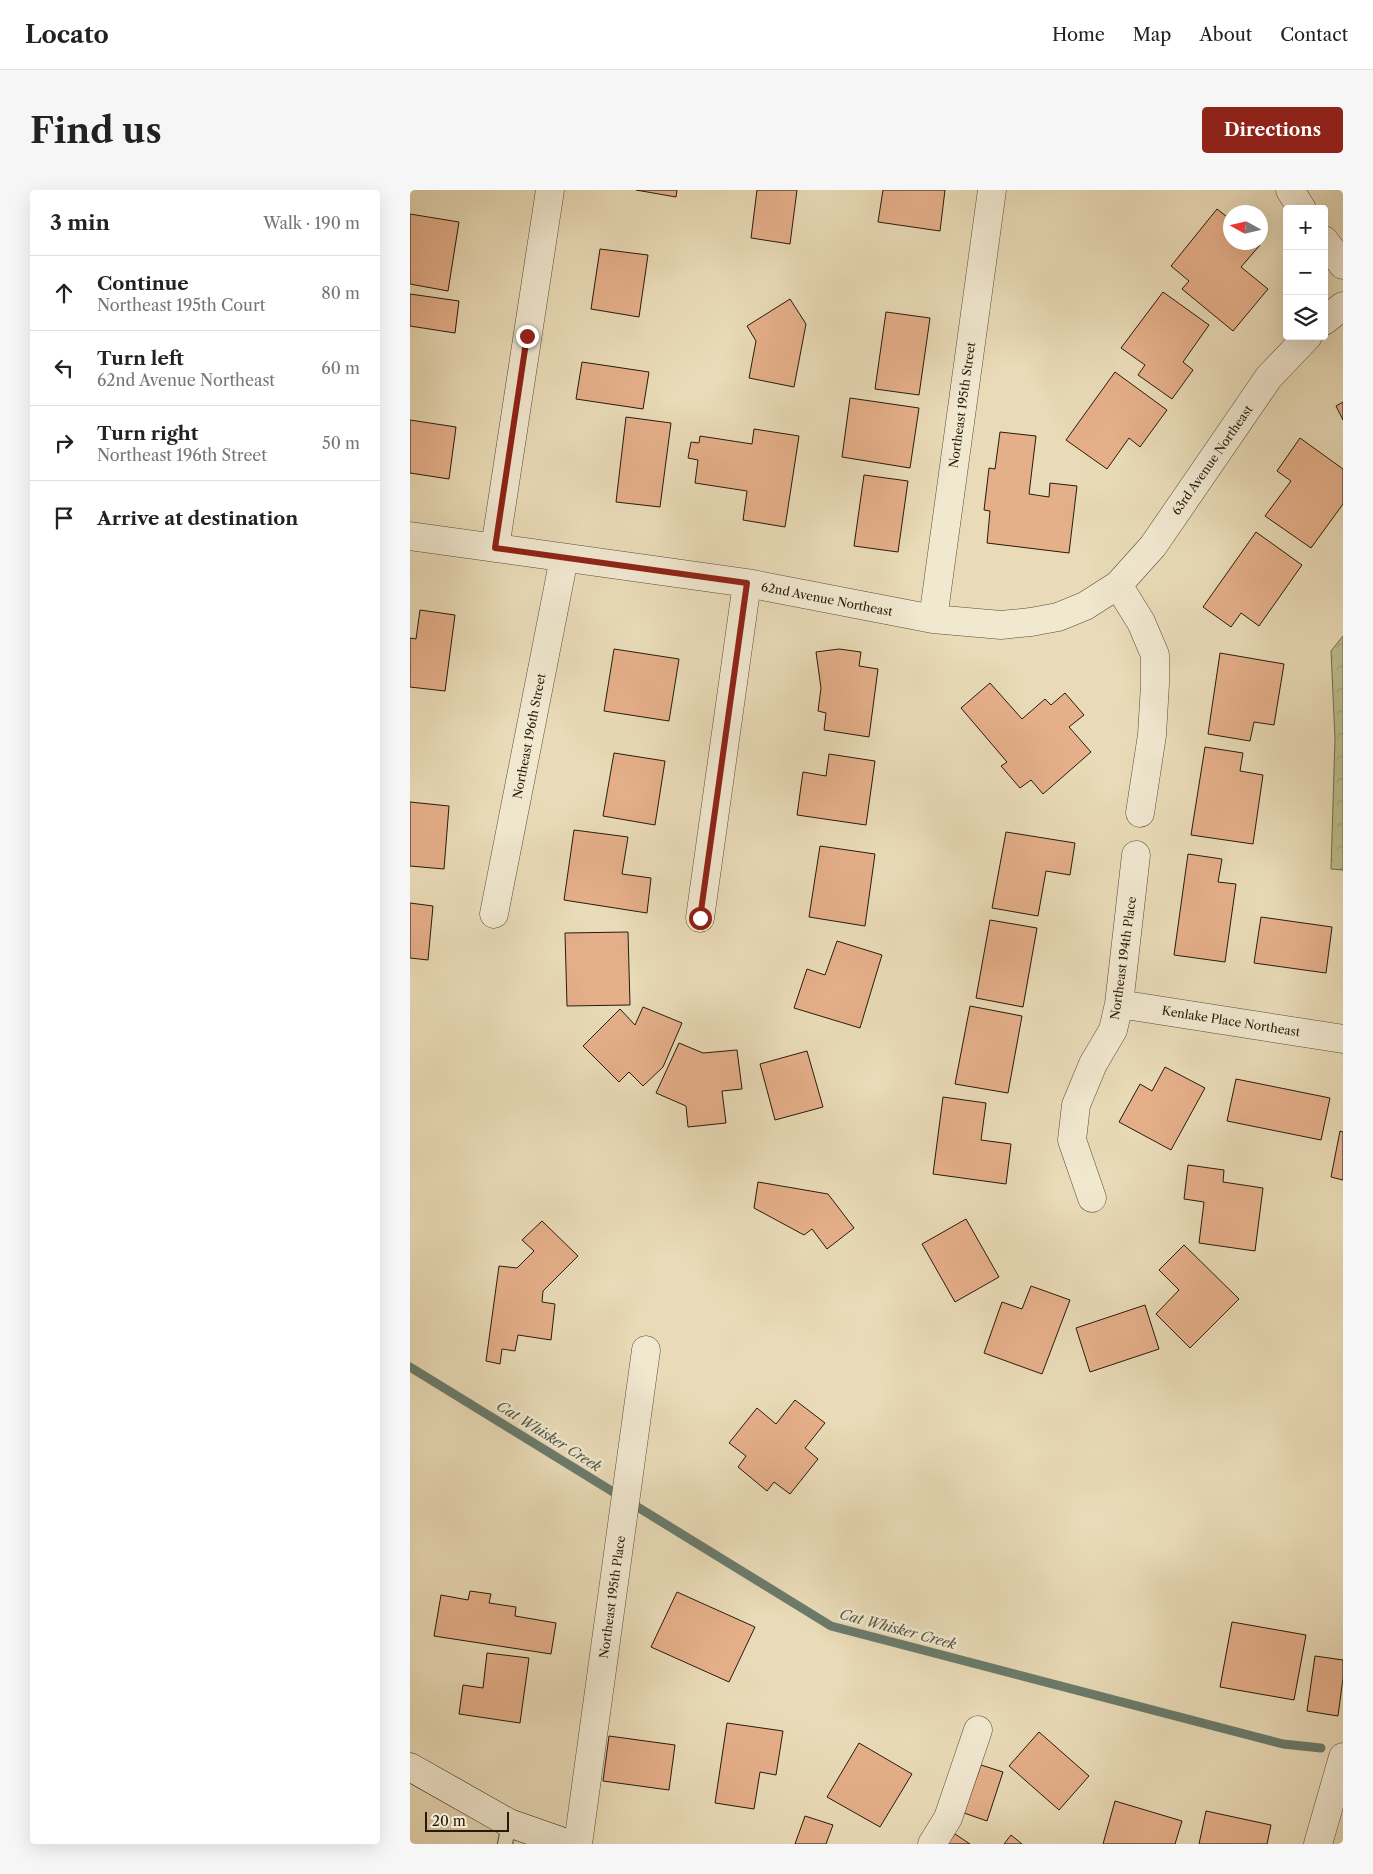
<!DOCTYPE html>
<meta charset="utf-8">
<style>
:root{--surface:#fff;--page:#f6f6f6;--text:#222;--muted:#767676;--line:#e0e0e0;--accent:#8f2418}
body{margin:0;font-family:"Libre Caslon Text",serif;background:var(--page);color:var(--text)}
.controls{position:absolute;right:15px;top:15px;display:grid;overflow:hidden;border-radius:5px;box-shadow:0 5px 20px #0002}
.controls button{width:45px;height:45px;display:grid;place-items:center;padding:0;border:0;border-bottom:1px solid var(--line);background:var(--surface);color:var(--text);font:25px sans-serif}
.compass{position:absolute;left:813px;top:15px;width:45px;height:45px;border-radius:50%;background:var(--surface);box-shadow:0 5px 20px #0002;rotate:278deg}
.scale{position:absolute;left:15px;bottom:12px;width:84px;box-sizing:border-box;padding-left:5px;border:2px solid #261b0b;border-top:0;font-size:14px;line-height:18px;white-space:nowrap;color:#261b0b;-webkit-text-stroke:4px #f1e8d0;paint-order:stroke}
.stop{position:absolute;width:15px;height:15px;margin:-11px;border:4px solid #8f2418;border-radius:50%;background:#fff}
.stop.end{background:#8f2418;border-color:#fff;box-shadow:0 1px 5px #0008}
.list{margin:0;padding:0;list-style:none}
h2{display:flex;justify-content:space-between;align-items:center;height:65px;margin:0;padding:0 20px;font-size:21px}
h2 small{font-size:16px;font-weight:400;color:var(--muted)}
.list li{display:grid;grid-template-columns:32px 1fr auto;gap:15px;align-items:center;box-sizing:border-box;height:75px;padding:0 20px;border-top:1px solid var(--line)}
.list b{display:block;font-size:19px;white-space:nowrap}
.list p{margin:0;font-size:16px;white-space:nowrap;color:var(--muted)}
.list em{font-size:16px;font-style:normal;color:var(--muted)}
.icon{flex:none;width:28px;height:28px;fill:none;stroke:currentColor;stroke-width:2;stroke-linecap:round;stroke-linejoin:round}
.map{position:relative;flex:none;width:933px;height:1654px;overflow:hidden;border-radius:5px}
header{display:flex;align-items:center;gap:30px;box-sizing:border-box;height:70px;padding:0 25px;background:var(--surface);border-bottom:1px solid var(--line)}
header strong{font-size:24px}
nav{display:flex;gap:28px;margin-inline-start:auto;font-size:18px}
.intro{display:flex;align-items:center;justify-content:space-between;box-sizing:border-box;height:120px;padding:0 30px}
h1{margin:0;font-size:35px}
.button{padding:12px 22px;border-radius:5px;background:var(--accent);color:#fff;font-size:18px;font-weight:700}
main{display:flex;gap:30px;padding:0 30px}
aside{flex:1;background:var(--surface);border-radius:5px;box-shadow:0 5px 20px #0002}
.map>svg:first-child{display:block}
.park{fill:url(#park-crowns);stroke:#706c4b}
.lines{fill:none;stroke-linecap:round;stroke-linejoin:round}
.stream{stroke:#6a7b6c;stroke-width:9}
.building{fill:#e5af8a;stroke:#261b0b}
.lane-casing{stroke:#574b36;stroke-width:16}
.street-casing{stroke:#574b36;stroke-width:29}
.secondary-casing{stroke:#261b0b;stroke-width:29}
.lane{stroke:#f1e8d0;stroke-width:14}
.street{stroke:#f1e8d0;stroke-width:28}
.secondary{stroke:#f1e8d0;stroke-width:28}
.route{stroke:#8f2418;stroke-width:6}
.labels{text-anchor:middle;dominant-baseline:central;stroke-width:5;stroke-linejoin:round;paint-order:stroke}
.street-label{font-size:12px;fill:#261b0b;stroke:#f1e8d0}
.water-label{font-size:14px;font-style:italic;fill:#4e5343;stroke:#f1e8d0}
</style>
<header>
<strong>Locato</strong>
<nav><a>Home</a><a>Map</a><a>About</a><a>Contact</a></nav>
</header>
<div class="intro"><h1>Find us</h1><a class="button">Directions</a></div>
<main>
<aside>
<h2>3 min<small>Walk · 190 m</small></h2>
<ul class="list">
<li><svg class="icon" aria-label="ahead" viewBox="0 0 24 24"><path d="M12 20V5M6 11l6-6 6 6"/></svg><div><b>Continue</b><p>Northeast 195th Court</p></div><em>80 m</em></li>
<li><svg class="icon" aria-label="left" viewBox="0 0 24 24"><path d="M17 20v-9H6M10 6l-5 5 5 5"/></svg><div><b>Turn left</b><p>62nd Avenue Northeast</p></div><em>60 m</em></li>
<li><svg class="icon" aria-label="right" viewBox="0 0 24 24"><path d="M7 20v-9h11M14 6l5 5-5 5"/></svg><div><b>Turn right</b><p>Northeast 196th Street</p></div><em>50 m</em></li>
<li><svg class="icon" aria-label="arrive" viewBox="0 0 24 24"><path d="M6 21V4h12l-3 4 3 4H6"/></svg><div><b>Arrive at destination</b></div></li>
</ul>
</aside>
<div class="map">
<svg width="933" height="1654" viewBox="0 0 933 1654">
<defs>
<pattern id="park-crowns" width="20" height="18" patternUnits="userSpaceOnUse" patternTransform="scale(1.25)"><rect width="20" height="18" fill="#bbbe8b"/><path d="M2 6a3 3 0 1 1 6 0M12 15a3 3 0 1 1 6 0" fill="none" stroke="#a1a377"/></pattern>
</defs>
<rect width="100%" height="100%" fill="#e9dbb7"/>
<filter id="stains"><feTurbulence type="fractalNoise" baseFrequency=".004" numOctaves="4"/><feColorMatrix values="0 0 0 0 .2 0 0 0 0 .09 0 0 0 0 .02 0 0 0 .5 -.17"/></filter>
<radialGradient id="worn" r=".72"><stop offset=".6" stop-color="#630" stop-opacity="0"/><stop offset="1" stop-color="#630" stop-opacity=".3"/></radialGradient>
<path class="park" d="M933 446V680L921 679 925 549 921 461Z"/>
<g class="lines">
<path class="stream" d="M0 1177 421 1436 873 1554 911 1558"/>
</g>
<path class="building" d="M226 0H267L266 7Z
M347 0H387L380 54 341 48Z
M473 0H535L530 41 468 32Z
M807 19 821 30V52H847L850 55 831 77 858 99 823 141 772 99 779 91 761 76Z
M0 24 49 32 38 101 0 94Z
M190 59 238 65 229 127 181 119Z
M753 102 799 135 773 172 783 180 762 209 728 185 735 175 711 158Z
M0 104 49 111 45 143 0 136Z
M380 109 396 134 384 197 339 188 346 151 337 136Z
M476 122 520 128 509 205 465 199Z
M172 172 239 182 233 219 166 209Z
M705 182 757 220 730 257 719 248 697 279 656 250Z
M440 208 509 218 500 278 432 267Z
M933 212V230L926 216Z
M216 227 261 233 250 317 206 312Z
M0 230 46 237 39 289 0 283Z
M344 239 389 246 375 337 333 330 337 301 285 293 288 270 278 268 281 252 289 253 290 246 342 254Z
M590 242 626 246 619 304 639 307 640 293 667 296 659 363 577 353 580 321 574 320 579 278 585 279Z
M890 248 933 279V314L901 358 855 326 881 291 867 281Z
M454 285 498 291 488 362 444 356Z
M846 342 892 375 849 436 831 423 821 437 793 417Z
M10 420 45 425 35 501 0 497V448L6 449Z
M204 459 269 469 259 531 194 521Z
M429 459 451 462 449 476 468 479 459 547 414 540 416 523 408 521 411 498 406 462Z
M810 463 874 474 864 535 844 532 840 551 798 544Z
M580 493 612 529 635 509 641 515 655 503 674 525 659 537 681 562 633 604 621 590 610 598 591 576 597 572 551 518Z
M795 557 833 563 830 581 853 585 843 654 781 645Z
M204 563 255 571 245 635 193 626Z
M419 564 465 571 456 635 387 625 393 582 416 586Z
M0 612 39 616 34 679 0 676Z
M164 640 218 647 212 684 241 688 237 723 154 710Z
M596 642 665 653 660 685 636 681 628 726 582 718Z
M410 656 465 664 455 736 399 727Z
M778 664 812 669 808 692 826 694 815 772 764 765Z
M0 713 23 716 18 770 0 768Z
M851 727 922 737 916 783 844 773Z
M580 730 627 738 613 817 566 808Z
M218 742 220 815 157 816 155 743Z
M427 751 472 765 450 838 384 818 397 779 415 785Z
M560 816 612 826 598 903 545 894Z
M233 817 272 833 253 877 233 896 219 882 209 892 173 856 210 819 225 835Z
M269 853 293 863 327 860 332 899 312 901 316 933 278 937 276 916 246 903Z
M397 861 413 917 365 930 350 874Z
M755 877 795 898 761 960 709 932 730 894 742 901Z
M826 889 920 908 911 950 817 931Z
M533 907 576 913 571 950 601 954 596 994 523 984Z
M930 941 933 942V990L921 987Z
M778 975 814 980 813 992 853 998 845 1061 789 1053 794 1012 774 1009Z
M348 992 418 1004 444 1038 417 1059 402 1039 394 1045 344 1018Z
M556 1029 589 1087 545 1112 512 1054Z
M132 1031 168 1066 133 1101 132 1112 145 1114 141 1150 108 1145 105 1161 92 1159 90 1174 76 1171 89 1076 107 1078 124 1061 112 1050Z
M774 1055 829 1109 780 1158 746 1124 769 1100 749 1080Z
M621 1096 660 1110 632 1184 574 1163 592 1112 612 1119Z
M735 1115 749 1159 680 1182 666 1138Z
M385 1210 415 1233 395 1258 408 1269 380 1304 364 1292 357 1301 328 1277 336 1266 319 1253 347 1218 366 1234Z
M60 1401 81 1404 79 1413 106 1417 105 1426 146 1433 141 1464 24 1446 31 1405 58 1410Z
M267 1402 345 1437 319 1492 241 1457Z
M822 1432 896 1445 884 1510 810 1497Z
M77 1463 119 1468 110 1533 49 1524 53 1495 73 1498Z
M905 1466 933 1470V1488L928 1526 897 1521Z
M317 1533 373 1541 366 1585 350 1582 344 1619 305 1613Z
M629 1542 679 1586 649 1620 599 1576Z
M199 1546 265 1555 259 1600 193 1591Z
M449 1553 502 1584 470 1637 417 1607Z
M571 1575 593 1582 577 1631 554 1623Z
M705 1611 772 1631 765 1654H693Z
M796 1621 861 1635 857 1654H789Z
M395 1626 423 1635 416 1654H385Z
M545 1644 560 1654H537Z
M601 1645 612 1654H594Z"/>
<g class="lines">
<defs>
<path id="lane" d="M95 1654 99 1633"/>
<path id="street" d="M880 0 892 19
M914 50 933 75
M914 131 933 116
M0 346 337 393 523 429 591 435 621 432 648 427 675 416 708 395 743 356 859 187 898 146
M85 358 140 0
M708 395 731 432 745 465V494L742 545 730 623
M523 429 582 0
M84 724 154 368
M290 728 337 393
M709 814 933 849
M682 1008 662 950 666 915 683 874 703 840 709 814 726 665
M168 1654 236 1160
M522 1654 538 1628 568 1540
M908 1654 933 1567"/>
<path id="secondary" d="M0 1577 99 1633 159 1654"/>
</defs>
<use href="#lane" class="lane-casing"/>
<use href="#street" class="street-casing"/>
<use href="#secondary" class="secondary-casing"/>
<use href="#lane" class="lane"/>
<use href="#street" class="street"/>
<use href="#secondary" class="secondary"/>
</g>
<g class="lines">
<path class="route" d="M117 146 85 358 337 393 290 728"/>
</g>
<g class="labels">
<g class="street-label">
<text transform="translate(552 215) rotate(-82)">Northeast 195th Street</text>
<text transform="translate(802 270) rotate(-55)">63rd Avenue Northeast</text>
<text transform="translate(417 409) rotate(11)">62nd Avenue Northeast</text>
<text transform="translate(119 546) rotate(-79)">Northeast 196th Street</text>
<text transform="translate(713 768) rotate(-82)">Northeast 194th Place</text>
<text transform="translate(821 831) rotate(9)">Kenlake Place Northeast</text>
<text transform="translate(202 1407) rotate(-82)">Northeast 195th Place</text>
</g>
<g class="water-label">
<text transform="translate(139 1246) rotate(32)">Cat Whisker Creek</text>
<text transform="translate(488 1439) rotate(15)">Cat Whisker Creek</text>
</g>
</g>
<rect width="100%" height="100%" filter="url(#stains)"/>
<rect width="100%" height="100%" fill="url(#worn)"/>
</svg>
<div class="controls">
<button>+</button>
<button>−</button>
<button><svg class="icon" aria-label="layers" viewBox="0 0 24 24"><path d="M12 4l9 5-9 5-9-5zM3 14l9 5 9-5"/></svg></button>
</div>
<svg class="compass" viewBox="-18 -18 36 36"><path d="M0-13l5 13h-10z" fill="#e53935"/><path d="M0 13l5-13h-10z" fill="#767676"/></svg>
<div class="scale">20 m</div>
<div class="stop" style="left:290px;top:728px"></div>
<div class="stop end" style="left:117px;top:146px"></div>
</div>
</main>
